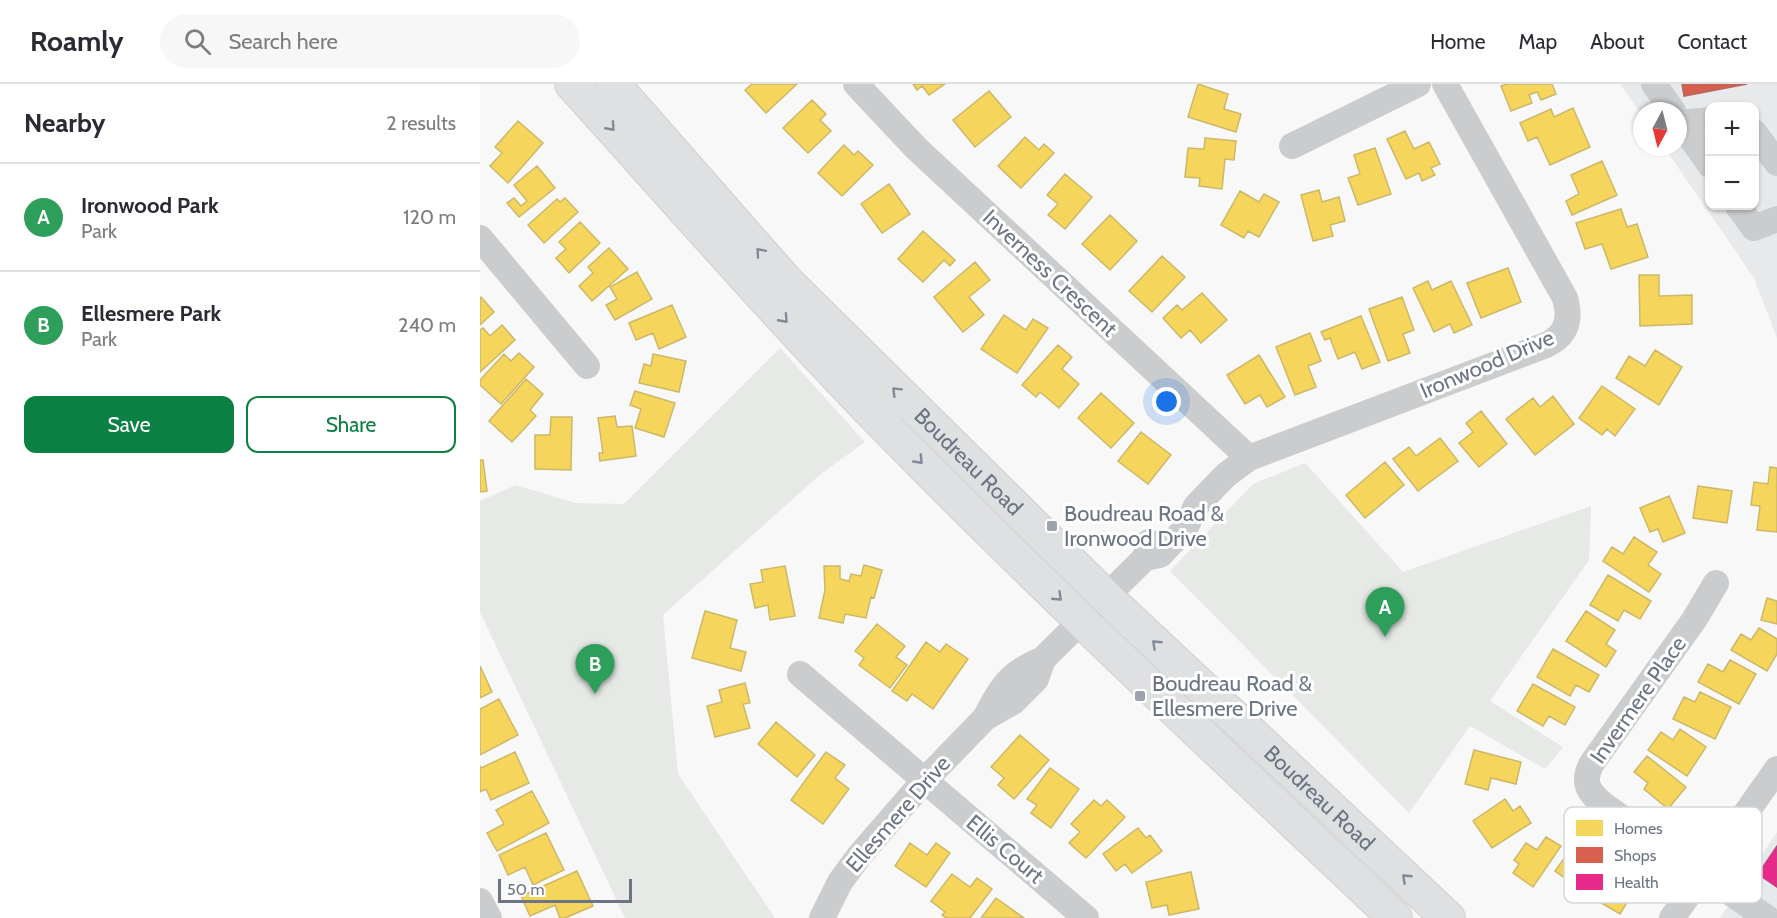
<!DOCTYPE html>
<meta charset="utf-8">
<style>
:root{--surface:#fff;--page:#f7f7f7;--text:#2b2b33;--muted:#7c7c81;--line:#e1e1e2;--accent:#0b8043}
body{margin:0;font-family:Cabin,sans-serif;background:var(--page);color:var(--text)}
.controls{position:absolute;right:18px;top:18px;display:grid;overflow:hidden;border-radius:12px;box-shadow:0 2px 4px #0004}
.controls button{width:54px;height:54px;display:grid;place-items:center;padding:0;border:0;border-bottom:2px solid var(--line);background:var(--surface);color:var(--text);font:30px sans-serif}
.compass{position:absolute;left:1153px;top:18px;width:54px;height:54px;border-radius:50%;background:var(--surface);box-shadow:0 2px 4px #0004;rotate:187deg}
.scale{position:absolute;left:18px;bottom:15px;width:134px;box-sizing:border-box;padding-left:6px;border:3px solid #6b7584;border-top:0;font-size:16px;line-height:21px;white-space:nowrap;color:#6b7584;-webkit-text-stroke:4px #fff;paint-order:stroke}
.you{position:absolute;left:687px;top:318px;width:21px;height:21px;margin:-15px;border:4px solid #fff;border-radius:50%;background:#1a73e8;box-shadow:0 0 0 9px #1a73e833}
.badge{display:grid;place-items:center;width:39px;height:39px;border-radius:50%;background:var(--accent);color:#fff;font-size:20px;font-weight:700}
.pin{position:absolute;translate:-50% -50px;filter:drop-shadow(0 2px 3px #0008)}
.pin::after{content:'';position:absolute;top:32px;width:21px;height:18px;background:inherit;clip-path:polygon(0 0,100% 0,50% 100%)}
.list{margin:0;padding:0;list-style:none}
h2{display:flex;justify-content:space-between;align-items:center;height:78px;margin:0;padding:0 24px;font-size:26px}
h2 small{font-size:20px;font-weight:400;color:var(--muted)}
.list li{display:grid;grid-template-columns:39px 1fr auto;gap:18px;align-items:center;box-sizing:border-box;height:108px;padding:0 24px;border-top:2px solid var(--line)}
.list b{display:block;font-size:22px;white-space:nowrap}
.list p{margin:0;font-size:20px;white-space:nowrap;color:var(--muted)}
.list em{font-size:20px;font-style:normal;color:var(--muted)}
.actions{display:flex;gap:12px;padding:18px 24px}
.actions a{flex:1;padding:14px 0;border:2px solid var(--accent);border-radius:12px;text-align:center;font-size:21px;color:var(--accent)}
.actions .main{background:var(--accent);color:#fff}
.icon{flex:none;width:33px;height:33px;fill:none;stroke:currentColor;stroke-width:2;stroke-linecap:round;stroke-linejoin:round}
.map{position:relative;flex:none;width:1297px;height:834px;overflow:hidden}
header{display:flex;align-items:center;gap:36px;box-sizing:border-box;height:84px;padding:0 30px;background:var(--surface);border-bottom:2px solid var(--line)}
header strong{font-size:28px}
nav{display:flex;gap:33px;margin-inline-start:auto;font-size:21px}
.search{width:420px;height:54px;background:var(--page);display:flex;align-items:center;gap:15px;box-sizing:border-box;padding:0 21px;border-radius:33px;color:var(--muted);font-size:22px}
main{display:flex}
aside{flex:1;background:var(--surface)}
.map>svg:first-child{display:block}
.built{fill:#e8e9ea;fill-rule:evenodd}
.green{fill:#e6e9e5}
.homes{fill:#f6d55c;stroke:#ccb868;stroke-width:1.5}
.shops{fill:#d6604d;stroke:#b6665e;stroke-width:1.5}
.health{fill:#e7298a;stroke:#c24088;stroke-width:1.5}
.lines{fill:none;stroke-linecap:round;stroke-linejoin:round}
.major-casing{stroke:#d5d6d7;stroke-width:36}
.minor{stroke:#cbccce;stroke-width:26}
.major{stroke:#dfe0e1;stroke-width:33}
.oneway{stroke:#828a97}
.poi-dot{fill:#9ca3ad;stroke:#fff;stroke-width:2}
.labels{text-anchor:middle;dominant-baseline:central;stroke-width:6;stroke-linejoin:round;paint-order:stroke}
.street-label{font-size:22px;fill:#6b7584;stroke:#fff}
.poi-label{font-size:22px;fill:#6b7584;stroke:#fff;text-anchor:start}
.key{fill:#fff;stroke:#d3d6da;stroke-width:1.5}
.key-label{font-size:16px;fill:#6b7584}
</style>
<header>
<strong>Roamly</strong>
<div class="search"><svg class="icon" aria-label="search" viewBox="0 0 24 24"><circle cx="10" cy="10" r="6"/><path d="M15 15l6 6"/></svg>Search here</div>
<nav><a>Home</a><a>Map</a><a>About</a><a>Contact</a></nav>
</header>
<main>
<aside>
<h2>Nearby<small>2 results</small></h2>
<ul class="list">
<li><span class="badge" style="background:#2e9e5b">A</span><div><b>Ironwood Park</b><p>Park</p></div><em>120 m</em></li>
<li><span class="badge" style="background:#2e9e5b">B</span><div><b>Ellesmere Park</b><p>Park</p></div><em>240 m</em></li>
</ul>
<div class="actions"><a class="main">Save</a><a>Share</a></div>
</aside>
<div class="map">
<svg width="1297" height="834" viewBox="0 0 1297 834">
<rect width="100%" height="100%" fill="#f8f8f8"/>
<path class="built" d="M1140 0H1297V254L1274 194 1184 63H1198V27H1162V31ZM1230 22H1274V122H1230Z
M1297 748V834H1240Z"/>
<path class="green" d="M300 264 385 358 342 389 183 531 198 690 295 834H145L0 528V417L36 401 95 419 144 420Z
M825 379 923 488 1111 422 1109 476 1010 617 1083 663 1065 685 990 642 929 729 690 487 773 400Z"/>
<path class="homes" d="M272 0H317L286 29 265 6Z
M433 0H465L449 11 442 2 437 6Z
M718 0 748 10 744 25 761 30 756 48 708 33Z
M1027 0H1072L1076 10 1061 16 1057 8 1049 11 1052 19 1031 27 1021 2Z
M509 7 531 33 495 63 473 36Z
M332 16 346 30 340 36 351 47 328 69 303 44Z
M1093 24 1110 63 1070 81 1057 53 1048 57 1040 39 1071 25 1074 33Z
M38 37 63 59 28 99 10 82 22 69 15 63Z
M925 47 934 65 949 58 960 80 951 84 955 91 942 97 939 89 926 95 907 55Z
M545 53 559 66 564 60 574 69 541 104 518 82Z
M725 54 756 57 754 76 745 75 742 105 719 102 720 94 705 93 708 64 724 65Z
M364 61 374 71 378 67 393 81 362 112 338 89Z
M895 64 911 110 878 121 868 94 880 90 874 71Z
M1122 77 1137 111 1092 131 1086 117 1099 110 1091 91Z
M57 82 75 104 39 133 27 119 34 114 41 122 47 117 34 101Z
M585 90 612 113 585 145 568 131 578 120 567 111Z
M409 100 430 130 402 149 381 120Z
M839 106 842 118 859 113 865 137 850 141 853 152 833 157 821 111Z
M760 107 779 118 784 110 799 118 779 153 768 147 764 154 741 141Z
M85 114 98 128 64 159 48 141 77 115 80 118Z
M1141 125 1147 143 1157 140 1168 173 1131 185 1122 160 1105 165 1096 139Z
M630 131 657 157 630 186 602 160Z
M100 138 120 159 89 189 76 174 86 165 79 158Z
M443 147 475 176 470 182 464 176 443 198 418 175Z
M129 164 148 185 112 217 99 202 113 189 108 183Z
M682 172 705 193 672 228 649 207Z
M495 178 510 196 489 213 504 231 483 248 454 213Z
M1028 184 1041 218 1001 234 987 199Z
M157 188 172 215 135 236 126 221 137 215 130 203Z
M1159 191H1179V212L1212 211V240L1160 242Z
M948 197 952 206 971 197 992 241 974 249 970 240 954 248 933 204Z
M722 209 747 236 721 259 710 246 701 254 683 234 697 221 702 226Z
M1 213 14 228 0 241V214Z
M922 213 934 246 923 250 930 269 908 277 889 225Z
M192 221 206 253 179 265 173 249 156 256 149 239Z
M524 231 546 246 553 235 568 244 537 289 501 265Z
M881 232 900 278 882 285 875 268 858 275 850 254 845 256 841 248Z
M22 241 35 256 0 288V246L3 244 10 252Z
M830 249 841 277 828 282 836 303 815 311 796 263Z
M578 261 592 273 582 285 599 300 579 324 560 308 556 313 542 301Z
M1175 266 1202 283 1179 321 1136 294 1149 272 1165 282Z
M39 269 54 283 21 320 0 301V296L24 270 31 277Z
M173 270 206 277 199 308 159 299 164 280 171 282Z
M779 271 805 313 787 323 780 311 765 320 747 291Z
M46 295 63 310 50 326 56 332 32 358 9 337Z
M1122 302 1155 325 1135 352 1127 345 1122 351 1099 334Z
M155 307 195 319 184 353 155 344 161 325 150 321Z
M621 309 654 339 631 364 598 334Z
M1073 312 1094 340 1055 371 1026 335 1053 314 1060 323Z
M1001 327 1027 360 999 383 979 359 993 348 986 339Z
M135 332 137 343 152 342 156 372 120 377 119 369H123L118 334Z
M71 333H92L91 386 55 385V351H70Z
M661 348 691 371 668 400 638 377Z
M960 354 978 377 938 407 913 375 929 363 936 372Z
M0 376H3L7 407 0 408Z
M905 378 924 401 885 434 866 411Z
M1290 383 1297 384V448L1277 446 1280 422 1271 421 1274 398 1288 400Z
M1218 402 1252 407 1247 439 1213 434Z
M1189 412 1205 449 1183 458 1178 445 1170 448 1160 424Z
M1154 453 1177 468 1168 481 1181 490 1169 508 1123 477 1132 463 1143 470Z
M384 481 402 486 394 514 391 513 386 534 365 530 363 539 339 534 345 506 344 482H360V495L369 497 371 490 381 492Z
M305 482 315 532 290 536 288 521 275 524 270 500 283 498 281 486Z
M1128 491 1171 517 1160 535 1144 526 1138 537 1110 521Z
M1287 514 1297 517V540L1281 536Z
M225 527 257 536 250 564 266 568 261 587 212 574Z
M1106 527 1135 546 1126 560 1136 567 1126 583 1086 557Z
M397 540 425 562 416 573 427 581 410 604 379 581 384 574 375 567Z
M1279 544 1297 555V570L1287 587 1251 566 1261 550 1271 556Z
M446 558 460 568 466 560 488 575 453 625 432 610 427 617 412 607Z
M1073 565 1119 591 1109 608 1096 601 1090 612 1057 593Z
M1250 576 1276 590 1259 620 1218 598 1228 580 1243 588Z
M0 582 12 608 0 614Z
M265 599 270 619 263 620 270 644 235 653 227 622 242 618 239 606Z
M1053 600 1095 623 1085 641 1069 632 1063 642 1037 627Z
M1220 608 1251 623 1235 655 1193 635 1204 613 1215 618Z
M19 615 38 651 0 671V625Z
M296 638 335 671 317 693 278 660Z
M1200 645 1226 663 1207 692 1168 666 1181 648 1193 656Z
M540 651 569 676 534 715 518 701 524 694 511 683Z
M994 666 1041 678 1036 700 1011 694 1008 706 985 700Z
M35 668 49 699 11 716 6 705 0 708V682L1 684Z
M346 668 365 681 355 694 369 705 343 740 311 716Z
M1167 672 1206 703 1188 725 1164 705 1168 699 1154 688Z
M570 684 599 705 571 744 551 729 557 721 547 715Z
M52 707 69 739 17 767 7 749 24 740 16 726Z
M1025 715 1033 727 1040 722 1051 739 1012 764 993 737Z
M614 716 621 722 627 716 645 733 606 774 589 759 600 748 591 740Z
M658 744 666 754 670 751 682 767 652 789 645 780 636 787 623 770Z
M66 749 84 786 53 801 45 783 28 791 19 771Z
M1066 753 1081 762 1053 803 1033 789 1039 780 1034 776 1046 759 1057 766Z
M430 759 447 771 456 759 470 769 446 803 415 782Z
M1093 762 1106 771 1111 764 1126 775 1104 807 1075 787Z
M1131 781 1148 791 1142 800 1154 807 1140 830 1111 813Z
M97 787 113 822 85 834H80L75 821 50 832 41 812Z
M711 788 719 825 689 831 687 821 672 824 666 798Z
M472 790 490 803 497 794 512 805 490 834H466L462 831 465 828 451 817Z
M516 814 544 834H501Z"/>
<path class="shops" d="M1202 0H1267L1204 12Z"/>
<path class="health" d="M1297 762V803L1278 790Z"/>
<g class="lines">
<defs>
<g id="major">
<path d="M92 0C194 113 295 229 402 339 568 509 742 670 915 834"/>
<path id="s1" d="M133 0 306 197 626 513 968 834"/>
</g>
</defs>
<use href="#major" class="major-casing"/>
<path class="minor" d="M376 0 436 64 769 374
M1174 0 1193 27
M1198 35 1230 81
M1201 39 1230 36
M1274 48 1297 79
M812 62 938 0
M1258 122 1274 144 1297 135
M0 154 107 282
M665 474 680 471 705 445 716 422 746 391 769 374 1066 261C1087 251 1091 235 1085 214L965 0
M1236 499 1214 536 1112 679C1101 699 1109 709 1125 722L1287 834
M320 590 606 834
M505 634C521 603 529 589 563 575L665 474 669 458
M0 817 9 834
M342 834 360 798 379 772 444 697 505 634 533 618 556 595 563 575
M1192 834 1297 685"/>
<use href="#major" class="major"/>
</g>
<defs><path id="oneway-chevron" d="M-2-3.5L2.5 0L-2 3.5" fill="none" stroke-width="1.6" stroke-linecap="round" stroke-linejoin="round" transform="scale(1.5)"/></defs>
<g class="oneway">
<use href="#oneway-chevron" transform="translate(131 43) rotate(48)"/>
<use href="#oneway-chevron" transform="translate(280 168) rotate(-131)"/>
<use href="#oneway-chevron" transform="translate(304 235) rotate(48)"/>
<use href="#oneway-chevron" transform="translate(416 307) rotate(-135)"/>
<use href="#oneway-chevron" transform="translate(439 376) rotate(46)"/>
<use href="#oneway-chevron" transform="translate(578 513) rotate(44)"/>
<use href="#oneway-chevron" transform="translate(676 560) rotate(-137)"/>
<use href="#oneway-chevron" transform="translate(926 794) rotate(-137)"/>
</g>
<g class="poi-dot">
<rect x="566" y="436" width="12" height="12" rx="3"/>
<rect x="654" y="606" width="12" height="12" rx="3"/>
</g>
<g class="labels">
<g class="street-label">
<text transform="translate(570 189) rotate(43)">Inverness Crescent</text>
<text transform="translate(1007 280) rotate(-23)">Ironwood Drive</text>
<text stroke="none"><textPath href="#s1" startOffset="519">Boudreau Road</textPath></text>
<text transform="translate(1158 616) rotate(-55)">Invermere Place</text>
<text stroke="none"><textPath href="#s1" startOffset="1005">Boudreau Road</textPath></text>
<text transform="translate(418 730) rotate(-49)">Ellesmere Drive</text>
<text transform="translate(525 765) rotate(40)">Ellis Court</text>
</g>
<g class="poi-label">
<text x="584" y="429">Boudreau Road &amp;<tspan x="584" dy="25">Ironwood Drive</tspan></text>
<text x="672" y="599">Boudreau Road &amp;<tspan x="672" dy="25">Ellesmere Drive</tspan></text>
</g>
</g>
<rect x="1084" y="723" width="198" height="96" rx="9" class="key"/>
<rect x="1096" y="736" width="27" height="16" fill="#f6d55c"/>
<rect x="1096" y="763" width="27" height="16" fill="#d6604d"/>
<rect x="1096" y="790" width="27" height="16" fill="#e7298a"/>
<g class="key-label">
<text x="1134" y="750">Homes</text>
<text x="1134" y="777">Shops</text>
<text x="1134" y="804">Health</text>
</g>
</svg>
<div class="controls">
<button>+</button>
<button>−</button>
</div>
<svg class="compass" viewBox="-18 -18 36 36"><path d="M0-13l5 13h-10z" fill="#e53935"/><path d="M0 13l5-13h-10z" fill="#7c7c81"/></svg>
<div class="scale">50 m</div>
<div class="you"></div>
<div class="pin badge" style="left:905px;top:553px;background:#2e9e5b">A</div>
<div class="pin badge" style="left:115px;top:610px;background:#2e9e5b">B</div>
</div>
</main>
